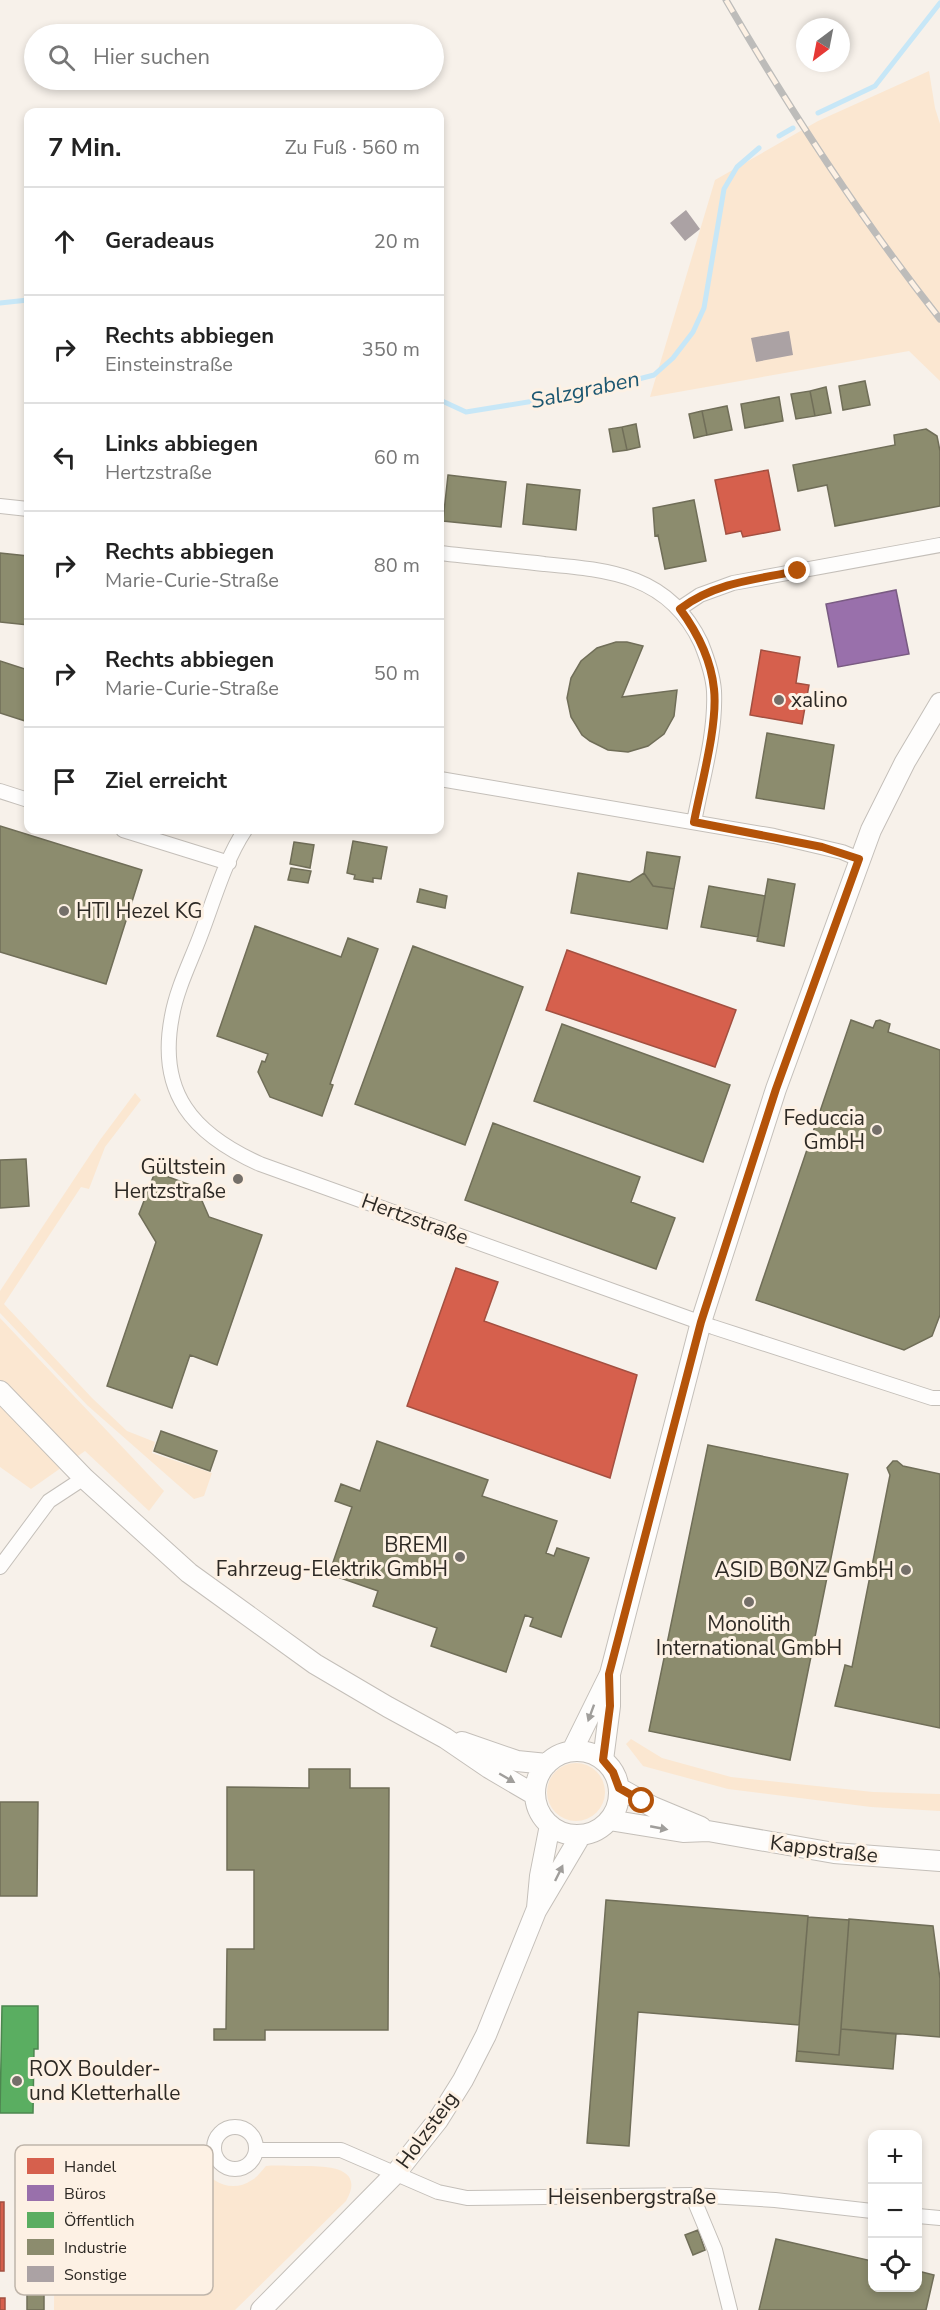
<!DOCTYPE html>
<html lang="de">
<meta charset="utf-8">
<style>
:root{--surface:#fff;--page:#f2f2f2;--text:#222;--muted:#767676;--line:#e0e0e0}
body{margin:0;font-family:"Nunito Sans",sans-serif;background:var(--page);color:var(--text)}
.controls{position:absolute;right:18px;bottom:18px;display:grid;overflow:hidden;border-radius:12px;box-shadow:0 3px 9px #0003}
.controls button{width:54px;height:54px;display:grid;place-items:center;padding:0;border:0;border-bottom:2px solid var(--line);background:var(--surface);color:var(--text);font:30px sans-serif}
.compass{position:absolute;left:796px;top:18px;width:54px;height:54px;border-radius:50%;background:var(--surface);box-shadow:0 3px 9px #0003;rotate:212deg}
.stop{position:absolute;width:18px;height:18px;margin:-14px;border:4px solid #b45309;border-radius:50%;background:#fff}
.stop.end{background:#b45309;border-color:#fff;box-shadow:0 2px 6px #0008}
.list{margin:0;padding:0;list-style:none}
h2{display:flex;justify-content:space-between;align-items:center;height:78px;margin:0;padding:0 24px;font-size:26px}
h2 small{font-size:20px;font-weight:400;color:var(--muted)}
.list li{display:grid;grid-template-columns:39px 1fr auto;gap:18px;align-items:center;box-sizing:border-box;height:108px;padding:0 24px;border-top:2px solid var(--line)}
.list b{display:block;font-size:22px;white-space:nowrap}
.list p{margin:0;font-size:20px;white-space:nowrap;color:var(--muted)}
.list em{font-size:20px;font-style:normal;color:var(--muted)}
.icon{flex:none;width:33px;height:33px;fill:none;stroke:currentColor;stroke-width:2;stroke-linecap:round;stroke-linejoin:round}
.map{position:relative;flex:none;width:940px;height:2310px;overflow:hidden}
.search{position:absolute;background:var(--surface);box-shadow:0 3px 9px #0003;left:24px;top:24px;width:420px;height:66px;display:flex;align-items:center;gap:15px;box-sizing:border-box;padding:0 21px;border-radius:33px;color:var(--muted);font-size:22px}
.panel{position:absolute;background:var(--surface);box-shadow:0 3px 9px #0003;left:24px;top:108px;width:420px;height:726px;border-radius:12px}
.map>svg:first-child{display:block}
.green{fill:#fbe7d1}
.shops{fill:#d6604d;stroke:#a35041;stroke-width:1.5}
.offices{fill:#9970ab;stroke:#795b82;stroke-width:1.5}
.public{fill:#5aae61;stroke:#4c864f;stroke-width:1.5}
.industry{fill:#8c8c6e;stroke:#706e58;stroke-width:1.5}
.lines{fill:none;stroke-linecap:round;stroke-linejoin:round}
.stream{stroke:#c7e7f7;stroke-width:5}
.building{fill:#aba2a4}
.street-casing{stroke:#c4bfb9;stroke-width:16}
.secondary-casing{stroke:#c4bfb9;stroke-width:22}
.street{stroke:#fefdfc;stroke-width:14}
.secondary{stroke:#fefdfc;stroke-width:20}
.rail-casing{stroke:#bdbcba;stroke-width:7}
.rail{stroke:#fdf1e4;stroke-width:4.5;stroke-dasharray:14;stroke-linecap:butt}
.oneway{fill:#a09e9b}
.route{stroke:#b45309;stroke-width:8}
.poi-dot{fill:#746f69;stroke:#fdf1e4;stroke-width:2}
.labels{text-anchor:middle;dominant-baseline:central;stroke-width:6;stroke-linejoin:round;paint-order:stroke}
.poi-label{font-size:21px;fill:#2d2924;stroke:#fdf1e4;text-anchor:end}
.street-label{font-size:21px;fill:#2d2924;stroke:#fdf1e4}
.water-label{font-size:22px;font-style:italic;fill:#1c5771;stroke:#fdf1e4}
.key{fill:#fdf1e4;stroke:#bfb5aa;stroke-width:1.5}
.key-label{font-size:16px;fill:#2d2924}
</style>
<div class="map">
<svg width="940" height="2310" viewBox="0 0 940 2310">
<rect width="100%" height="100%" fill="#f7f1ea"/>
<path class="green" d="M929 71 935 108 940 124V381L909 351 650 397 715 180 818 121Z
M135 1093 141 1100 105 1147 89 1189 81 1187 4 1304 92 1398 127 1431 155 1442 152 1453 212 1473 204 1496 194 1499 87 1405 0 1313V1291L100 1140Z
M0 1318 164 1491 149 1511 85 1451 31 1489 0 1467Z
M631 1739 662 1758 731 1777 873 1792 940 1794V1811L871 1807 728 1789 643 1766 626 1744Z
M547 1792a29 29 0 1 1 58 0a29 29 0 1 1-58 0Z
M55 2164 201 2165C211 2184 233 2193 252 2180 258 2177 261 2171 266 2166 277 2165 289 2166 300 2166 322 2166 367 2165 346 2201L235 2310H54Z"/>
<path class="shops" d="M768 470 780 530 743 537 741 531 726 534 715 480Z
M761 650 800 657 796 683 809 685 802 724 750 715Z
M567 950 736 1010 715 1067 546 1010Z
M456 1268 498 1282 484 1321 637 1375 610 1478 407 1406Z
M0 2202H4V2271H0Z
M0 2298H5V2310H0Z"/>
<path class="offices" d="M896 590 909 654 838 667 826 604Z"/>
<path class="public" d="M2 2006H38V2049H34L33 2113H0Z"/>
<path class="industry" d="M865 381 870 405 843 410 839 386Z
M826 387 831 413 815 416 810 391Z
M810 391 815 416 796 419 791 394Z
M779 397 783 421 745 428 741 404Z
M727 406 732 430 707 435 702 411Z
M702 411 707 435 694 438 689 414Z
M636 424 640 447 627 450 622 427Z
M622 427 627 450 613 452 609 429Z
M926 429 937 436 940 451V506L835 526 827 485 798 491 793 465 895 445 894 435Z
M448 475 506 482 501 527 443 521Z
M527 484 580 490 576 530 523 524Z
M694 500 706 561 665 569 658 535 655 536 653 508Z
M0 553 28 556V625L0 622Z
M616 642H627L643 646 622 697 677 690 674 716 664 734 648 746 628 752 608 750 590 741 582 735 571 717 567 698 571 678 581 661 597 648Z
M0 661 28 670V722L0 713Z
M767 733 834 745 824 809 756 798Z
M0 826 142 870 106 984 0 952Z
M353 841 387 847 381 879 373 878V882L354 879 355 875 347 873Z
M294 842 314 845 310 868 290 864Z
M647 852 680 857 674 889 653 886 644 873Z
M291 868 311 871 308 883 288 880Z
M578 873 630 882 644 873 653 886 674 889 667 929 571 913Z
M768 879 795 884 784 946 757 941Z
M709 886 765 896 758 937 701 927Z
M420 889 447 896 445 908 417 902Z
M255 926 341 957 348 938 378 949 330 1084 333 1085 322 1116 270 1097 258 1072 262 1061 265 1062 268 1054 217 1036Z
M413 946 523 987 465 1145 355 1104Z
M851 1020 873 1028 876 1021 880 1020 890 1024 888 1032 940 1050V1315L932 1336 904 1350 756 1300Z
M562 1024 730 1085 703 1162 534 1101Z
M493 1123 640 1177 631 1202 675 1218 656 1269 465 1200Z
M26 1159 29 1206 0 1208V1160Z
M155 1172 196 1187 209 1217 262 1235 217 1365 190 1355 172 1408 107 1386 156 1242 139 1214Z
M161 1431 217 1451 210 1471 154 1451Z
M377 1441 488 1480 482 1496 557 1521 546 1553 554 1556 557 1548 589 1558 561 1637 530 1626 533 1618 525 1615 506 1672 431 1646 437 1628 373 1606 378 1591 329 1574 352 1507 335 1501 341 1484 360 1491Z
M708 1445 848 1474 790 1760 649 1731Z
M893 1461H897L903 1466 940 1474V1728L835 1706 845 1665 852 1667 890 1475 887 1468Z
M309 1769H350V1788H389L388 2030H265V2040H214V2029H226L227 1949H254V1870H227V1787L309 1788Z
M0 1802H38L37 1896H0Z
M606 1900 808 1916 799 2025 638 2012 629 2146 587 2143Z
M808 1917 849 1920 839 2055 797 2051Z
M849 1919 933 1926 940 1979V2037L841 2029Z
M841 2029 896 2034 893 2069 796 2061 797 2051 839 2055Z
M698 2230 705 2250 693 2255 685 2235Z
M776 2239 872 2261V2288H918V2271L934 2275 926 2310H759Z
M27 2277H44V2310H27Z"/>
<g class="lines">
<path class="stream" d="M818 113 875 86 940 3
M779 136 793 128
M0 303 28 300
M440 400 466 412 589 392 654 375 673 358 693 332 704 308 724 189 737 167 759 148"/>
</g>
<path class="building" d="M686 210 700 229 685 241 670 223Z
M789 331 793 355 756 362 751 338Z"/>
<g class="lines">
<defs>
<path id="street" d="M0 506 28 509
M440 553C474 557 509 560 544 564 610 570 669 575 701 643 707 658 713 675 714 691 716 734 702 780 694 822
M679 609 700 595 733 583 940 545
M440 779 774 836 842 852 859 859
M0 791 28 800
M123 830 229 863
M245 830C225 860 214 900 201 934 191 961 177 988 172 1016 157 1093 193 1134 260 1164L713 1327 932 1398H940
M0 1567 49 1501 84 1478
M214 2148a21 21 0 1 1 42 0a21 21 0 1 1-42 0Z
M257 2150H341L438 2192 467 2198 692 2195 775 2200 872 2211
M692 2195 715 2250 730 2310
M918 2216 940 2218"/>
<path id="secondary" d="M0 1391 84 1478 189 1573 315 1664 388 1707 445 1738 489 1768 535 1795
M462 1742 517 1761 547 1764
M572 1751 610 1674 701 1322 776 1089 871 830 905 762 940 703
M535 1793a42 42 0 1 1 84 0a42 42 0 1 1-84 0Z
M603 1760 610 1706V1676
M619 1788 653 1807 701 1827
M609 1820 683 1832 708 1831 834 1853 940 1861
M537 1908 540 1876 550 1825
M261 2310 396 2173 438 2120 463 2080 486 2035 536 1911 581 1835"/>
</defs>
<use href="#street" class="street-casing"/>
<use href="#secondary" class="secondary-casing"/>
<use href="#street" class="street"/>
<use href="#secondary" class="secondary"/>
<defs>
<path id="rail" d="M726 0C790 110 861 219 940 319"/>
</defs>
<use href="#rail" class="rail-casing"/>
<use href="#rail" class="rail"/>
</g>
<defs><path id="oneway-solid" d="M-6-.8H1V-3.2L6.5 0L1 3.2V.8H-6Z" transform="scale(1.5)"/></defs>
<g class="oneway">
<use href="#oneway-solid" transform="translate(591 1713) rotate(110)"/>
<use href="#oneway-solid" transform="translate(507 1778) rotate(30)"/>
<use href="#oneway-solid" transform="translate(659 1828) rotate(11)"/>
<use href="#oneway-solid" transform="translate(559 1873) rotate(-64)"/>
</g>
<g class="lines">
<path class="route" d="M642 1801 619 1788 613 1772 603 1760 610 1706 609 1674 701 1322 776 1089 859 859 822 847 694 822C701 785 718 725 714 689 711 659 697 632 680 609 714 583 756 579 798 571"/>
</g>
<g class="poi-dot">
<circle cx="779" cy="700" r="6"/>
<circle cx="64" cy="911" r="6"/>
<circle cx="877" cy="1130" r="6"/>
<circle cx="238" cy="1179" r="6"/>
<circle cx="460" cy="1557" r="6"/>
<circle cx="906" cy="1570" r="6"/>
<circle cx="749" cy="1602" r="6"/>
<circle cx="17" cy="2081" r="6"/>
</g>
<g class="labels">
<g class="poi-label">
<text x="791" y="700" text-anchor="start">xalino</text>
<text x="76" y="911" text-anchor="start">HTI Hezel KG</text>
<text x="865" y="1118">Feduccia<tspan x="865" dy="24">GmbH</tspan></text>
<text x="226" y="1167">Gültstein<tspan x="226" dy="24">Hertzstraße</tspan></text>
<text x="448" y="1545">BREMI<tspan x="448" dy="24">Fahrzeug-Elektrik GmbH</tspan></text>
<text x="894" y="1570">ASID BONZ GmbH</text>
<text x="749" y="1624" text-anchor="middle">Monolith<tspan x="749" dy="24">International GmbH</tspan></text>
<text x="29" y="2069" text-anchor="start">ROX Boulder-<tspan x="29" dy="24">und Kletterhalle</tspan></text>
</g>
<g class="street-label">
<text transform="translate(415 1219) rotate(20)">Hertzstraße</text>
<text transform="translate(824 1849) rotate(7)">Kappstraße</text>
<text transform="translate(427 2130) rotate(-54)">Holzsteig</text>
<text x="632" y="2197">Heisenbergstraße</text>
</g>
<g class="water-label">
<text transform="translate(585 390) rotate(-12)">Salzgraben</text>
</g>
</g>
<rect x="15" y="2145" width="198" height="150" rx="9" class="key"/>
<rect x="27" y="2158" width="27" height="16" fill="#d6604d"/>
<rect x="27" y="2185" width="27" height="16" fill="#9970ab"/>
<rect x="27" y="2212" width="27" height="16" fill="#5aae61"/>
<rect x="27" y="2239" width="27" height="16" fill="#8c8c6e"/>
<rect x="27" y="2266" width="27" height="16" fill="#aba2a4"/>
<g class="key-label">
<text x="64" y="2172">Handel</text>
<text x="64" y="2199">Büros</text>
<text x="64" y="2226">Öffentlich</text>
<text x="64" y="2253">Industrie</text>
<text x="64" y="2280">Sonstige</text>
</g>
</svg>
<div class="controls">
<button>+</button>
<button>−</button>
<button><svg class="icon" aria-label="locate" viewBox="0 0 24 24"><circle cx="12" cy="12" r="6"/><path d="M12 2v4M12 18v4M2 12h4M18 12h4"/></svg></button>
</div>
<svg class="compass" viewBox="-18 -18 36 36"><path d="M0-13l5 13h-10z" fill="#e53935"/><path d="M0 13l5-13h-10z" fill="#767676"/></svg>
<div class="stop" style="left:642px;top:1801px"></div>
<div class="stop end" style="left:798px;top:571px"></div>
<div class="search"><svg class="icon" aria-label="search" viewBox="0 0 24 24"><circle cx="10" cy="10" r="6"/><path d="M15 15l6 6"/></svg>Hier suchen</div>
<section class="panel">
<h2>7 Min.<small>Zu Fuß · 560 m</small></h2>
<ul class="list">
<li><svg class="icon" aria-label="ahead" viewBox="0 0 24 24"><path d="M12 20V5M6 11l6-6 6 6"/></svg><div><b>Geradeaus</b></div><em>20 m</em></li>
<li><svg class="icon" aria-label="right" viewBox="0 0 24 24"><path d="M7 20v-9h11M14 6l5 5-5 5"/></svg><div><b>Rechts abbiegen</b><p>Einsteinstraße</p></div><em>350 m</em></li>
<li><svg class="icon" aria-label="left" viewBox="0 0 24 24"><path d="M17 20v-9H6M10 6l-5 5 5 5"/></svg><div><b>Links abbiegen</b><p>Hertzstraße</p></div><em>60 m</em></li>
<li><svg class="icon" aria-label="right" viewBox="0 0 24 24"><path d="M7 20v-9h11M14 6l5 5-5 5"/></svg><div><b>Rechts abbiegen</b><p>Marie-Curie-Straße</p></div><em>80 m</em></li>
<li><svg class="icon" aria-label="right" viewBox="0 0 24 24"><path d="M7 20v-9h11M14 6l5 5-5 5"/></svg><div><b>Rechts abbiegen</b><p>Marie-Curie-Straße</p></div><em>50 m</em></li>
<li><svg class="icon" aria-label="arrive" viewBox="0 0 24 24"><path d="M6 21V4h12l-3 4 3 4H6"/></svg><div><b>Ziel erreicht</b></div></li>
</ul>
</section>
</div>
